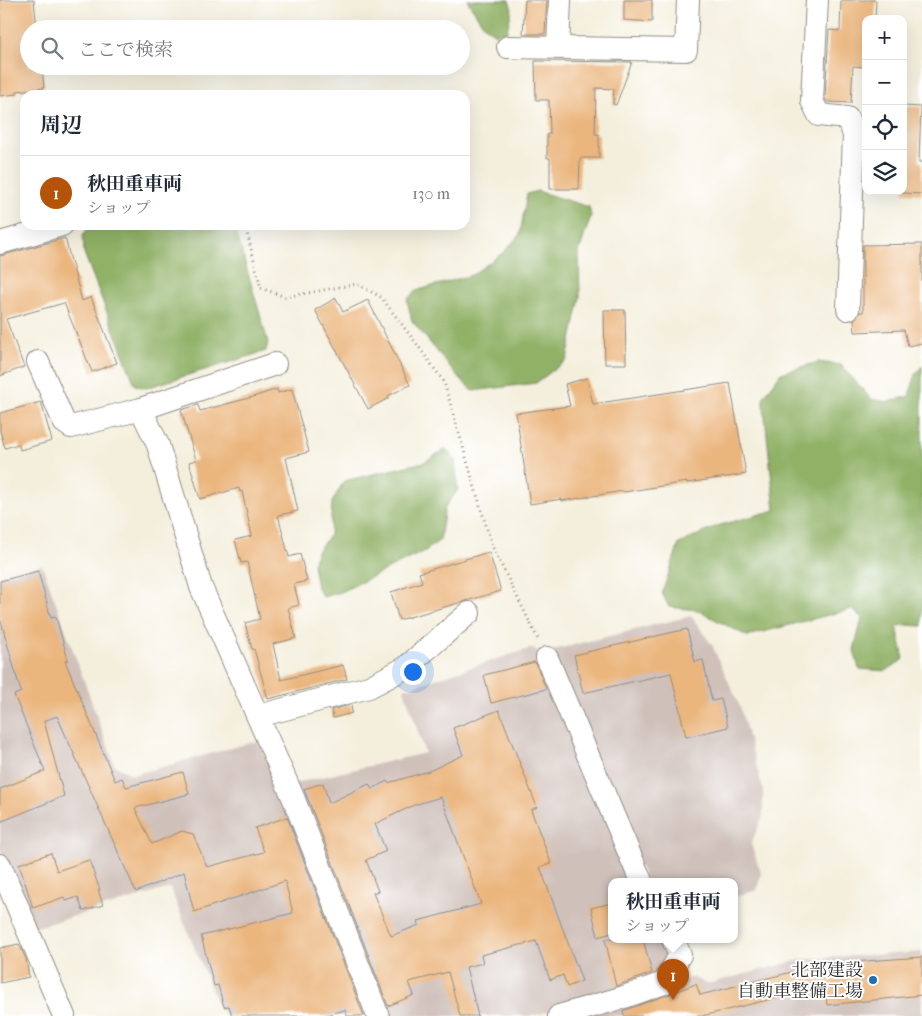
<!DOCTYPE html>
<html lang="ja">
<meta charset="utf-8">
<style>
:root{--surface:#fff;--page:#f2f2f3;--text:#1f2937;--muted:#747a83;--line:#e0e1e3;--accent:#b45309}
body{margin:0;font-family:"IM FELL French Canon","Noto Serif JP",serif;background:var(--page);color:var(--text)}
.controls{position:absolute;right:15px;top:15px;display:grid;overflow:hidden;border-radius:10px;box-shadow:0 5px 20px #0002}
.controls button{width:45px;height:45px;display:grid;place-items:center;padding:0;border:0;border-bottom:1px solid var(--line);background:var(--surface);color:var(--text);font:25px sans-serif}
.you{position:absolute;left:412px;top:671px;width:18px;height:18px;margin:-12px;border:4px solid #fff;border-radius:50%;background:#1a73e8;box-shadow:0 0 0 8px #1a73e833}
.badge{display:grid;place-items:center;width:32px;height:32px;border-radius:50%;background:var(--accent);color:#fff;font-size:16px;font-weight:700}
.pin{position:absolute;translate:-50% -41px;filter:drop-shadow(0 1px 2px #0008)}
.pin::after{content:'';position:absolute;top:26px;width:18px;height:15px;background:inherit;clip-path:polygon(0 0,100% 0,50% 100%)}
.popup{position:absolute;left:608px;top:878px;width:130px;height:65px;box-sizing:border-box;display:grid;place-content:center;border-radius:10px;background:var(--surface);filter:drop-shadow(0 1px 4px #0005);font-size:16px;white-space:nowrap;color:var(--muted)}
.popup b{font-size:19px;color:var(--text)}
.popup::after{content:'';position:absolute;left:50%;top:100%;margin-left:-10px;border:10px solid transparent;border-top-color:var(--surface)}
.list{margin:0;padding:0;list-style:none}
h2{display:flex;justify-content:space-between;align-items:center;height:65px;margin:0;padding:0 20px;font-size:21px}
h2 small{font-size:16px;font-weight:400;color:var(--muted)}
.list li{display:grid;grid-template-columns:32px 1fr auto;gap:15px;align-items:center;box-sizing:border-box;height:75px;padding:0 20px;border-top:1px solid var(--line)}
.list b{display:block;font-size:19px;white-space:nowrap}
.list p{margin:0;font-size:16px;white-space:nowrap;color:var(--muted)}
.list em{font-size:16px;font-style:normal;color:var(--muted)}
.icon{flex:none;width:28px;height:28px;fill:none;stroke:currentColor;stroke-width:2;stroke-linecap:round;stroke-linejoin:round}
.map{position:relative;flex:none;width:922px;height:1016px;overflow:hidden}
.search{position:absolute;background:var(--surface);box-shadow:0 5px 20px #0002;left:20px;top:20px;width:450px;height:55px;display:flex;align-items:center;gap:12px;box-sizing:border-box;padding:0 18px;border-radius:28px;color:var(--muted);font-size:19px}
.panel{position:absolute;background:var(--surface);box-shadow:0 5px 20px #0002;left:20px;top:90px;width:450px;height:140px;border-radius:15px}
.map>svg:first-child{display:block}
.industrial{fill:#cfc0ba}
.forest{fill:#90b166;stroke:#5e6e48}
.building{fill:#ebb67e;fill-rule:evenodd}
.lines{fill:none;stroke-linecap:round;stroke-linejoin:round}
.minor-casing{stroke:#908d84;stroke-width:24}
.path{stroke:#908d84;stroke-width:3;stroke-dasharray:1 4;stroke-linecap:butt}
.minor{stroke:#fff;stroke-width:22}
.poi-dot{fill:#1f6fb2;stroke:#fff;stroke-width:2}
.labels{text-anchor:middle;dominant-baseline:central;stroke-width:4;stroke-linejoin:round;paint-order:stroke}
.poi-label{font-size:18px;fill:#2b2b2b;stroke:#fff;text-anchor:end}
</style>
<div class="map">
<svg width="922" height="1016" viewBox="0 0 922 1016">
<rect width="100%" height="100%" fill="#fff"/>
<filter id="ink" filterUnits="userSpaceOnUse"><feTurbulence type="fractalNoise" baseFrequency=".02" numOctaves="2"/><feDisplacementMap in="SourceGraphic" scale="10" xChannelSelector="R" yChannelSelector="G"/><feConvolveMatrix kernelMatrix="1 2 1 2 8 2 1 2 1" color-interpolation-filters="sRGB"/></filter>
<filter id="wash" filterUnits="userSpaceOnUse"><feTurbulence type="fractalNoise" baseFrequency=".0096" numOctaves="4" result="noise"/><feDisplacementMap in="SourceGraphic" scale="20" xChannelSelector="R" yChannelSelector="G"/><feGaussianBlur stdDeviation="1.12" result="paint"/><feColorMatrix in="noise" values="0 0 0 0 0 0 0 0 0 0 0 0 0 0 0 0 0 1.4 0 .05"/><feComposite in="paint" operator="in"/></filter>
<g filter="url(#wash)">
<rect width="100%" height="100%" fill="#f4efdd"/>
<path class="industrial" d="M42 565 115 766 133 775 253 742 260 743 373 1016H226L217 1003 170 888 34 928 0 849V576Z
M691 616 712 645 740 707 763 789V816L751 844 761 873 757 890 734 897V881H646L549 651Z
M532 648 538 652 635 881H612V939H665L670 953 653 979 533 1016H385L292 784 425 753 404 689Z
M922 952V1016H575L668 987 692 977 706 984 804 959Z"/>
<path class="forest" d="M467 0H509L512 9 507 31 495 34 484 26Z
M537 191 589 207 591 216 579 252 580 297 567 360 536 383 473 391 460 379 412 321 407 300 415 291 472 275 504 252 520 234 527 194Z
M119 225H234L268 342 266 351 146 388 135 385 84 253 83 235 87 230Z
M818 362 841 365 871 399 889 402 909 396 916 374 922 366V626L903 625 897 627 904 659 886 671 859 669 854 650 862 618 852 609 747 636 697 610 669 607 662 593 679 544 717 526 775 510 763 398 781 373Z
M446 449 455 460 458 490 445 507 440 540 427 550 341 592 323 597 317 588 313 564 317 551 330 535 332 502 344 481 424 462Z"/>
<g id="blocks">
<path class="building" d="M0 0H34L37 29H29V66H42L44 88 17 91V94L0 96Z
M525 0H547L545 34H523Z
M624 0H652V22L624 20Z
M841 0H876L875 19H866L864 67 853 66 851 103 827 102 825 98 829 30 840 31Z
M535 61 632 62 616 105 613 104 614 89 596 88 595 134H599V158H580L579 189H550V158H547V134H550L549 100H536Z
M903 106 921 107 919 162H922V194L903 193Z
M65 238 82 301 91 297 117 363 92 372 64 303 6 319 24 367 0 376V256Z
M922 244V343L908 346 904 330 855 332 854 320 860 312H863V245Z
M336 298 343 312 368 300 410 385 388 396 389 398 368 409 315 310Z
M604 310H625L626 364H605Z
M587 378 593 404 730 383 746 474 687 483V482L624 492 623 491 562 501V499L530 504 516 413 570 406 565 384Z
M277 389 278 393 292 389 309 452 286 458 298 511 278 515 289 557 300 554 307 581 294 584 299 605 288 608 296 638 273 644 281 680 343 665 347 679 268 699 254 649H252L245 623 260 619 247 562 241 563 235 540 252 536 242 491 240 492 239 488 200 499 189 462 196 460 181 410 198 405 200 411 253 397Z
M41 402 52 441 20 450 19 444 5 448 0 431V413Z
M489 552 501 591 399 620 391 592 422 582 419 573Z
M38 571 51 618 56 617 68 660 65 661 115 781 122 778 126 787 183 772 189 794 135 808 152 844 182 831 193 834 207 867 264 852 255 828 287 817 364 1016H347L345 1010 322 1016H232L229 1006 224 1007 218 985 214 986 201 936 293 913 285 881 194 912 184 872 136 892 57 716 44 721 64 796 0 822V789L45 771 14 695 21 692 0 618V581Z
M687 629 695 662 703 660 712 701 721 699 728 727 686 737 671 673 583 693 574 655Z
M535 662 546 689 491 703 484 675Z
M351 705 352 713 333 718 331 710Z
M499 710 537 807 531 810 551 863 540 867 582 981 567 987 563 975 550 980 536 941 481 955 483 963 466 967 478 1016H460L448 972 409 982 414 995 388 1006 304 789 323 783 329 803 369 784 372 789 387 781 388 783 429 771 463 755 453 728ZM441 797 481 904 418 921 419 925 391 936 373 893 378 891 366 860 386 851 375 824 414 805Z
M51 853 57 871 89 860 100 890H98L103 905 83 911 78 897 66 901 64 897 33 908 19 864Z
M612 903V933L598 937 591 908Z
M605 939H643L652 973 616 986Z
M19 944 26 959 29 977 0 983V948Z
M922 957V995L827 1005 825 986 702 1016H624L623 1011 696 984 700 995 824 964Z"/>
</g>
</g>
<g filter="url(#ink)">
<use href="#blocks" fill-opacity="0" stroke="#908d84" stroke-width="1"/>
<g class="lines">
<defs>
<path id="minor" d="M817 0 812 101 819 115 847 118 854 134 848 309
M508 47 686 50 688 0
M558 48 560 0
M0 243 62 225
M38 362 64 422 71 427 141 409
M275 364 141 409 158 445 201 587 293 797 378 1016
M547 658 641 881
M258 716 369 687 405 668 469 613
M0 865 64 1016
M559 1016 624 997 664 983 680 955 673 939"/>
</defs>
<use href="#minor" class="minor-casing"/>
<path class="path" d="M245 225 261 288 285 297 357 284 381 297 416 343 444 382 492 546 538 639"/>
<use href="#minor" class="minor"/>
</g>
</g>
<circle class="poi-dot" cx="873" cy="980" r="5"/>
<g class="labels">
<g class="poi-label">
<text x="863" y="970">北部建設<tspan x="863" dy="21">自動車整備工場</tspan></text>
</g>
</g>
</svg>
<div class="controls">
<button>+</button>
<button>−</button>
<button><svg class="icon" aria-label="locate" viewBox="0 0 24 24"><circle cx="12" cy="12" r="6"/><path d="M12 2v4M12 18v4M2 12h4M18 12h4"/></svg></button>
<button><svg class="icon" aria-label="layers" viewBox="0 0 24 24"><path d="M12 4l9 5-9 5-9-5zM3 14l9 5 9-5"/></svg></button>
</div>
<div class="you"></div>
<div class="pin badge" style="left:673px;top:1000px">1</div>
<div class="popup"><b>秋田重車両</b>ショップ</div>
<div class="search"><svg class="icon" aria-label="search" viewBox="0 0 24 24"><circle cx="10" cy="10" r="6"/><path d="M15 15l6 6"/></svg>ここで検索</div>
<section class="panel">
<h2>周辺<small></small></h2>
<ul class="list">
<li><span class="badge">1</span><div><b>秋田重車両</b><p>ショップ</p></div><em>130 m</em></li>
</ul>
</section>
</div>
